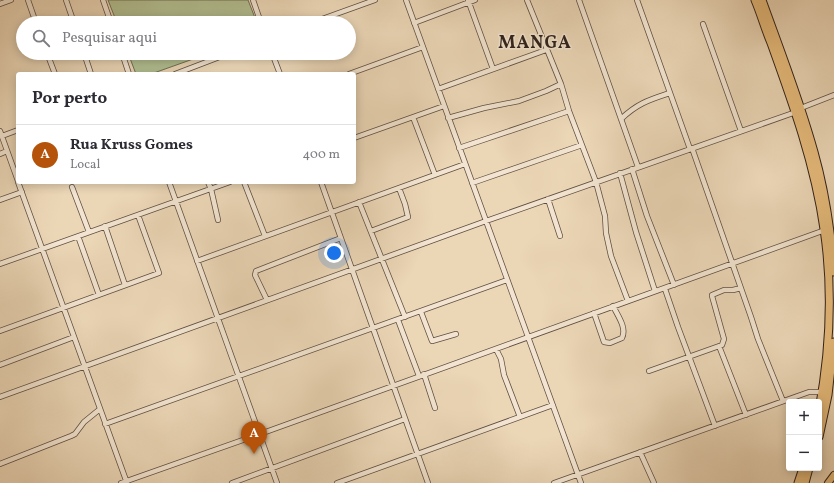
<!DOCTYPE html>
<html lang="pt">
<meta charset="utf-8">
<style>
:root{--surface:#fff;--page:#f7f7f7;--text:#2b2b33;--muted:#7c7c81;--line:#e1e1e2;--accent:#b45309}
body{margin:0;font-family:Vollkorn,serif;background:var(--page);color:var(--text)}
.controls{position:absolute;right:12px;bottom:12px;display:grid;overflow:hidden;border-radius:4px;box-shadow:0 2px 10px #0003}
.controls button{width:36px;height:36px;display:grid;place-items:center;padding:0;border:0;border-bottom:1px solid var(--line);background:var(--surface);color:var(--text);font:20px sans-serif}
.you{position:absolute;left:334px;top:253px;width:14px;height:14px;margin:-10px;border:3px solid #fff;border-radius:50%;background:#1a73e8;box-shadow:0 0 0 6px #1a73e833}
.badge{display:grid;place-items:center;width:26px;height:26px;border-radius:50%;background:var(--accent);color:#fff;font-size:13px;font-weight:700}
.pin{position:absolute;translate:-50% -33px;filter:drop-shadow(0 1px 2px #0008)}
.pin::after{content:'';position:absolute;top:21px;width:14px;height:12px;background:inherit;clip-path:polygon(0 0,100% 0,50% 100%)}
.list{margin:0;padding:0;list-style:none}
h2{display:flex;justify-content:space-between;align-items:center;height:52px;margin:0;padding:0 16px;font-size:17px}
h2 small{font-size:13px;font-weight:400;color:var(--muted)}
.list li{display:grid;grid-template-columns:26px 1fr auto;gap:12px;align-items:center;box-sizing:border-box;height:60px;padding:0 16px;border-top:1px solid var(--line)}
.list b{display:block;font-size:15px;white-space:nowrap}
.list p{margin:0;font-size:13px;white-space:nowrap;color:var(--muted)}
.list em{font-size:13px;font-style:normal;color:var(--muted)}
.icon{flex:none;width:22px;height:22px;fill:none;stroke:currentColor;stroke-width:2;stroke-linecap:round;stroke-linejoin:round}
.map{position:relative;flex:none;width:834px;height:483px;overflow:hidden}
.search{position:absolute;background:var(--surface);box-shadow:0 2px 10px #0003;left:16px;top:16px;width:340px;height:44px;display:flex;align-items:center;gap:10px;box-sizing:border-box;padding:0 14px;border-radius:22px;color:var(--muted);font-size:15px}
.panel{position:absolute;background:var(--surface);box-shadow:0 2px 10px #0003;left:16px;top:72px;width:340px;height:112px;border-radius:4px}
.map>svg:first-child{display:block}
.green{fill:#b2bf92;stroke:#707056}
.lines{fill:none;stroke-linecap:round;stroke-linejoin:round}
.minor-casing{stroke:#5e4e42;stroke-width:6}
.major-casing{stroke:#2f211b;stroke-width:8}
.highway-casing{stroke:#2f211b;stroke-width:9}
.minor{stroke:#f2e4d0;stroke-width:4.5}
.major{stroke:#e6bb7b;stroke-width:6}
.highway{stroke:#e6bb7b;stroke-width:7}
.labels{text-anchor:middle;dominant-baseline:central;stroke-width:3;stroke-linejoin:round;paint-order:stroke}
.district-label{font-size:18px;font-weight:bold;letter-spacing:1px;fill:#2f211b;stroke:#f2e4d0}
</style>
<div class="map">
<svg width="834" height="483" viewBox="0 0 834 483">
<rect width="100%" height="100%" fill="#ebd6b6"/>
<filter id="stains"><feTurbulence type="fractalNoise" baseFrequency=".005" numOctaves="4"/><feColorMatrix values="0 0 0 0 .2 0 0 0 0 .09 0 0 0 0 .02 0 0 0 .5 -.17"/></filter>
<radialGradient id="worn" r=".72"><stop offset=".6" stop-color="#630" stop-opacity="0"/><stop offset="1" stop-color="#630" stop-opacity=".3"/></radialGradient>
<path class="green" d="M108 0H248L257 23H117Z
M128 53H210L151 74H136Z"/>
<g class="lines">
<defs>
<path id="minor" d="M28 0 36 23
M66 0 74 23
M103 0 111 23
M253 0 261 23
M406 0 581 483
M468 0 493 69
M527 0 561 84 569 111 596 182 605 216 606 233 611 256 628 301
M579 0 638 167
M637 0 690 149
M0 4 11 0
M311 23 375 0
M414 23 475 0
M703 24 741 131
M47 53 55 74
M84 53 91 74
M122 53 129 74
M272 53 280 74
M175 74 230 53
M349 74 423 47
M438 89 546 50
M801 108 834 95
M413 117 435 175
M448 118 484 108 519 101 546 91 561 84
M621 119C638 103 649 100 670 93
M0 131 18 181
M2 136 18 130
M354 138 444 106
M459 148 569 111
M692 148 751 317 758 339 783 401
M0 154 7 151
M632 169 647 216 674 285
M620 173 636 232 655 291
M18 182 127 483
M169 182 277 483
M208 182 211 189 218 220
M244 182 265 236
M321 182 428 483
M472 183 582 145
M72 187 89 232
M548 199 560 236
M0 200 22 192
M359 202 405 317
M105 226 125 285
M371 231 408 217 405 204 399 188
M78 236 99 295
M197 261 465 164
M0 264 230 182
M665 289 678 327 715 426
M267 300 255 275 256 271 341 238
M421 312 432 341 456 334
M594 313 604 342 610 343 622 338C627 328 618 316 613 306
M398 320 419 376
M0 331 159 273 138 215
M719 346 746 415
M496 349 501 359 504 375 520 417
M0 365 74 337
M649 371 722 345 724 339 712 296V295L724 290H733L741 288
M424 374 435 408
M0 397 486 221 796 112
M105 424 507 280
M640 452 654 483
M0 464 71 436 75 434 84 422 100 409
M121 483 260 434 825 230
M232 483 405 419
M337 483 553 405
M554 483 809 392H822"/>
<path id="major" d="M828 483 834 475"/>
<path id="highway" d="M755 0C761 14 765 29 771 43 793 104 815 165 824 229 833 289 830 351 819 410
M762 0C780 50 800 101 814 152 825 191 831 231 834 272
M819 437 828 395 834 342
M798 483 803 468
M805 483 809 468"/>
</defs>
<use href="#minor" class="minor-casing"/>
<use href="#major" class="major-casing"/>
<use href="#highway" class="highway-casing"/>
<use href="#minor" class="minor"/>
<use href="#major" class="major"/>
<use href="#highway" class="highway"/>
</g>
<g class="labels">
<g class="district-label">
<text x="535" y="43">MANGA</text>
</g>
</g>
<rect width="100%" height="100%" filter="url(#stains)"/>
<rect width="100%" height="100%" fill="url(#worn)"/>
</svg>
<div class="controls">
<button>+</button>
<button>−</button>
</div>
<div class="you"></div>
<div class="pin badge" style="left:254px;top:454px">A</div>
<div class="search"><svg class="icon" aria-label="search" viewBox="0 0 24 24"><circle cx="10" cy="10" r="6"/><path d="M15 15l6 6"/></svg>Pesquisar aqui</div>
<section class="panel">
<h2>Por perto<small></small></h2>
<ul class="list">
<li><span class="badge">A</span><div><b>Rua Kruss Gomes</b><p>Local</p></div><em>400 m</em></li>
</ul>
</section>
</div>
